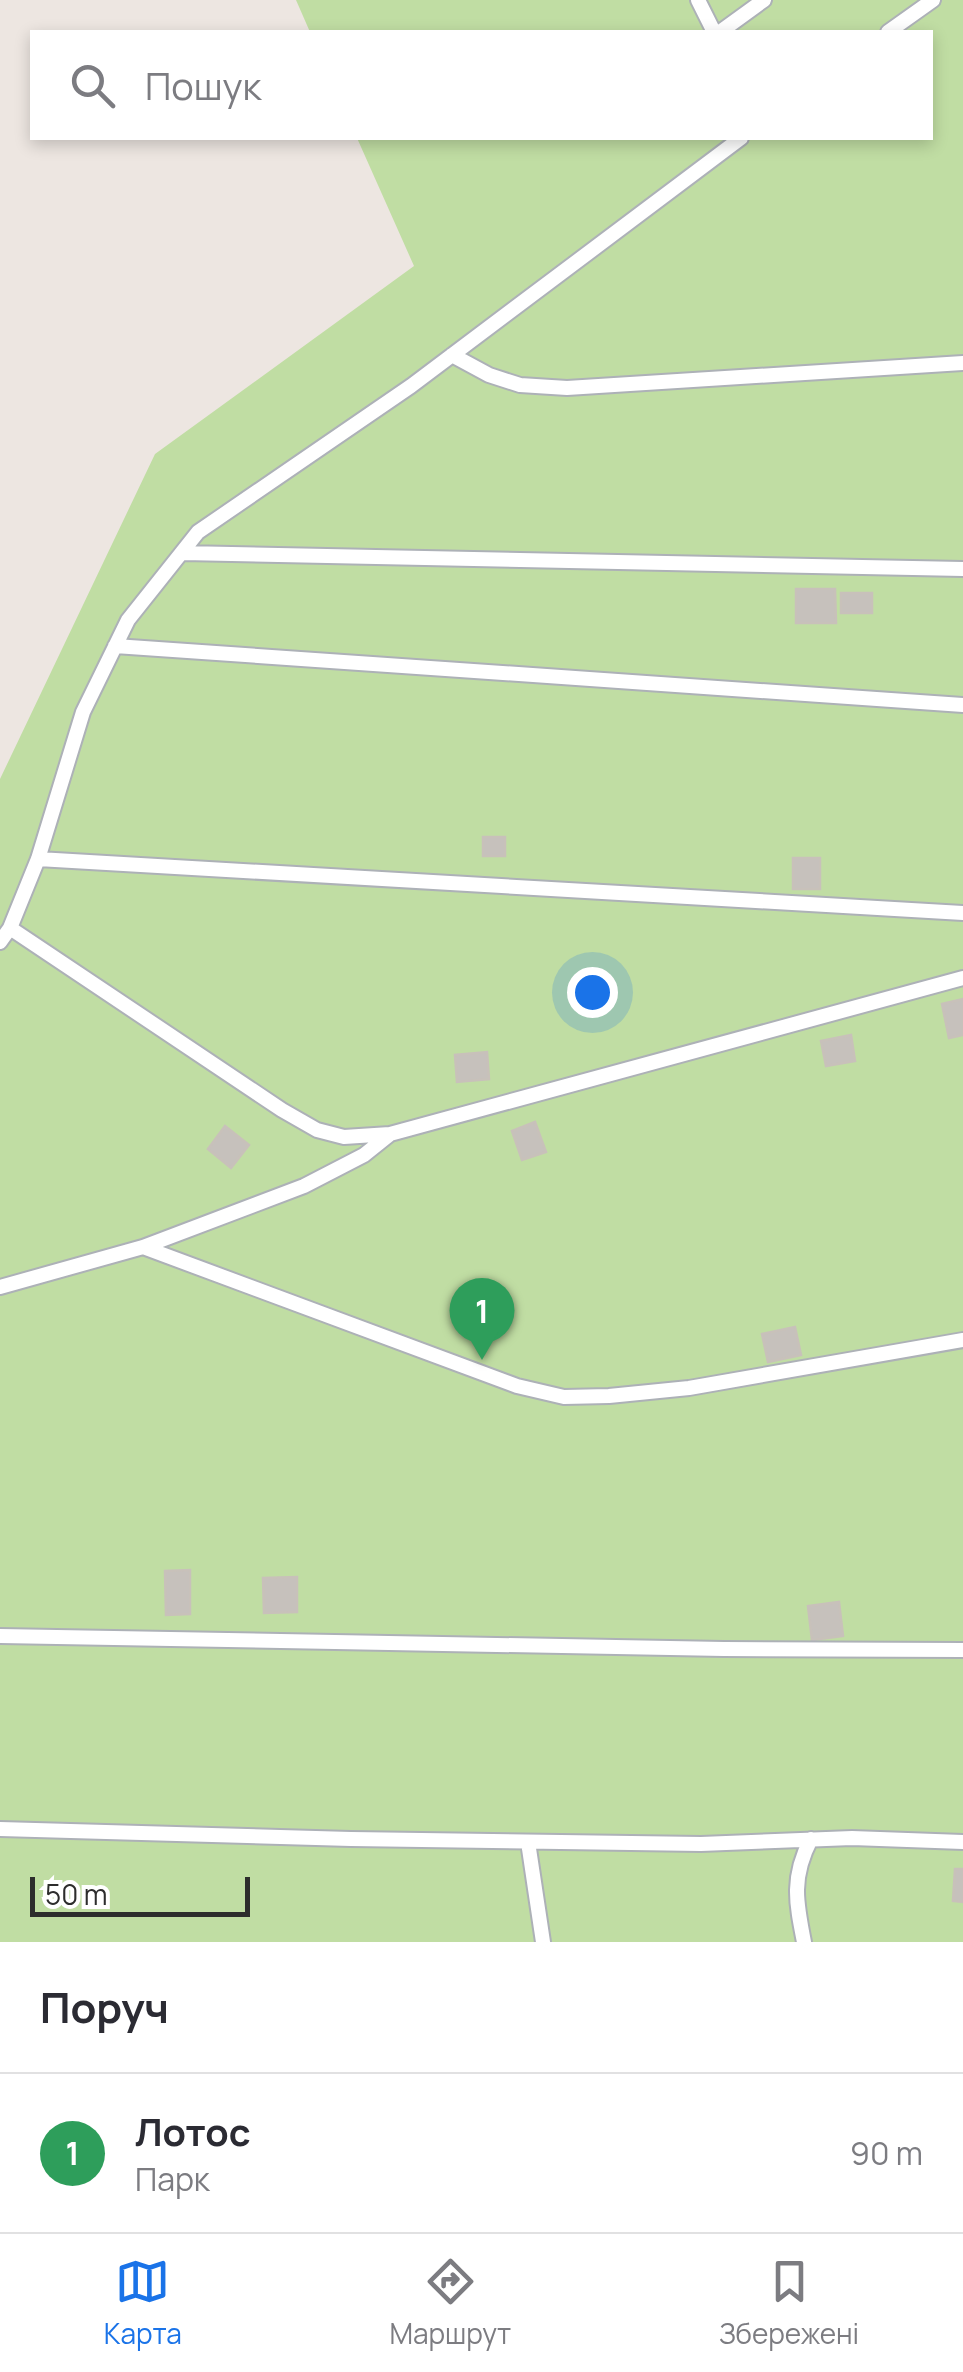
<!DOCTYPE html>
<html lang="uk">
<meta charset="utf-8">
<style>
:root{--surface:#fff;--page:#f2f2f3;--text:#2b2b33;--muted:#7c7c81;--line:#e1e1e2;--accent:#1a73e8}
body{margin:0;font-family:Manrope,sans-serif;background:var(--page);color:var(--text)}
.scale{position:absolute;left:30px;bottom:25px;width:220px;box-sizing:border-box;padding-left:10px;border:5px solid #2d2d2d;border-top:0;font-size:28px;line-height:35px;white-space:nowrap;color:#2d2d2d;-webkit-text-stroke:8px #fff;paint-order:stroke}
.you{position:absolute;left:592px;top:992px;width:35px;height:35px;margin:-25px;border:8px solid #fff;border-radius:50%;background:#1a73e8;box-shadow:0 0 0 15px #1a73e833}
.badge{display:grid;place-items:center;width:65px;height:65px;border-radius:50%;background:var(--accent);color:#fff;font-size:32px;font-weight:700}
.pin{position:absolute;translate:-50% -82px;filter:drop-shadow(0 2px 5px #0008)}
.pin::after{content:'';position:absolute;top:52px;width:35px;height:30px;background:inherit;clip-path:polygon(0 0,100% 0,50% 100%)}
.list{margin:0;padding:0;list-style:none}
h2{display:flex;justify-content:space-between;align-items:center;height:130px;margin:0;padding:0 40px;font-size:42px}
h2 small{font-size:32px;font-weight:400;color:var(--muted)}
.list li{display:grid;grid-template-columns:65px 1fr auto;gap:30px;align-items:center;box-sizing:border-box;height:160px;padding:0 40px;border-top:2px solid var(--line)}
.list b{display:block;font-size:38px;white-space:nowrap}
.list p{margin:0;font-size:32px;white-space:nowrap;color:var(--muted)}
.list em{font-size:32px;font-style:normal;color:var(--muted)}
.icon{flex:none;width:55px;height:55px;fill:none;stroke:currentColor;stroke-width:2;stroke-linecap:round;stroke-linejoin:round}
.map{position:relative;flex:none;width:963px;height:1942px;overflow:hidden}
.search{position:absolute;background:var(--surface);box-shadow:0 5px 15px #0003;left:30px;right:30px;top:30px;height:110px;display:flex;align-items:center;gap:25px;box-sizing:border-box;padding:0 35px;border-radius:0px;color:var(--muted);font-size:38px}
.sheet{height:290px;background:var(--surface)}
nav{display:flex;justify-content:space-around;align-items:center;box-sizing:border-box;height:140px;border-top:2px solid var(--line);background:var(--surface);font-size:28px;color:var(--muted)}
nav a{display:grid;justify-items:center;gap:5px}
nav .on{color:var(--accent)}
.map>svg:first-child{display:block}
.green{fill:#c0dda3}
.building{fill:#c6c1bc;stroke:#c8c1ba;stroke-width:2.5}
.lines{fill:none;stroke-linecap:round;stroke-linejoin:round}
.service-casing{stroke:#adb1b7;stroke-width:18}
.service{stroke:#fff;stroke-width:14}
</style>
<div class="map">
<svg width="963" height="1942" viewBox="0 0 963 1942">
<rect width="100%" height="100%" fill="#ede6e1"/>
<path class="green" d="M296 0H963V1942H0V779L155 454 414 266 357 138H930V32H310Z"/>
<path class="building" d="M796 589H835L836 623H796Z
M841 593H872V613H841Z
M483 837H505V856H483Z
M793 858H820V889H793Z
M963 999V1035L949 1038 942 1004Z
M851 1035 855 1061 826 1066 821 1041Z
M487 1052 489 1079 457 1082 455 1055Z
M535 1122 546 1152 522 1160 512 1131Z
M225 1126 249 1145 231 1168 208 1149Z
M795 1327 801 1355 768 1362 762 1334Z
M190 1570V1614L166 1615 165 1571Z
M297 1577V1612L264 1613 263 1578Z
M839 1602 843 1636 812 1640 808 1606Z
M955 1869H963V1902L953 1901Z"/>
<g class="lines">
<defs>
<path id="service" d="M698 0 714 32
M720 32 764 0
M888 32 933 0
M452 355 489 375 520 385 567 388 963 363
M183 553 963 569
M115 646 963 705
M38 859 963 913
M10 928 282 1110 317 1130 344 1137 390 1134 963 978
M0 942 10 928 38 859 83 712 128 620 198 532 411 386 741 138
M143 1247 517 1386 564 1397 609 1396 689 1388 963 1340
M0 1287 143 1247 304 1186 364 1155 389 1135
M0 1636 724 1649 963 1650
M0 1829 351 1839 701 1844 852 1838 963 1842
M528 1842 543 1942
M804 1942C796 1902 791 1877 811 1839"/>
</defs>
<use href="#service" class="service-casing"/>
<use href="#service" class="service"/>
</g>
</svg>
<div class="scale">50 m</div>
<div class="you"></div>
<div class="pin badge" style="left:482px;top:1360px;background:#2e9e5b">1</div>
<div class="search"><svg class="icon" aria-label="search" viewBox="0 0 24 24"><circle cx="10" cy="10" r="6"/><path d="M15 15l6 6"/></svg>Пошук</div>
</div>
<section class="sheet">
<h2>Поруч<small></small></h2>
<ul class="list">
<li><span class="badge" style="background:#2e9e5b">1</span><div><b>Лотос</b><p>Парк</p></div><em>90 m</em></li>
</ul>
</section>
<nav>
<a class="on"><svg class="icon" aria-label="map" viewBox="0 0 24 24"><path d="M3 6l6-2 6 2 6-2v14l-6 2-6-2-6 2zM9 4v14M15 6v14"/></svg>Карта</a>
<a><svg class="icon" aria-label="directions" viewBox="0 0 24 24"><path d="M12 3l9 9-9 9-9-9zM9 14v-3h6M13 9l2 2-2 2"/></svg>Маршрут</a>
<a><svg class="icon" aria-label="saved" viewBox="0 0 24 24"><path d="M7 4h10v16l-5-4-5 4z"/></svg>Збережені</a>
</nav>
